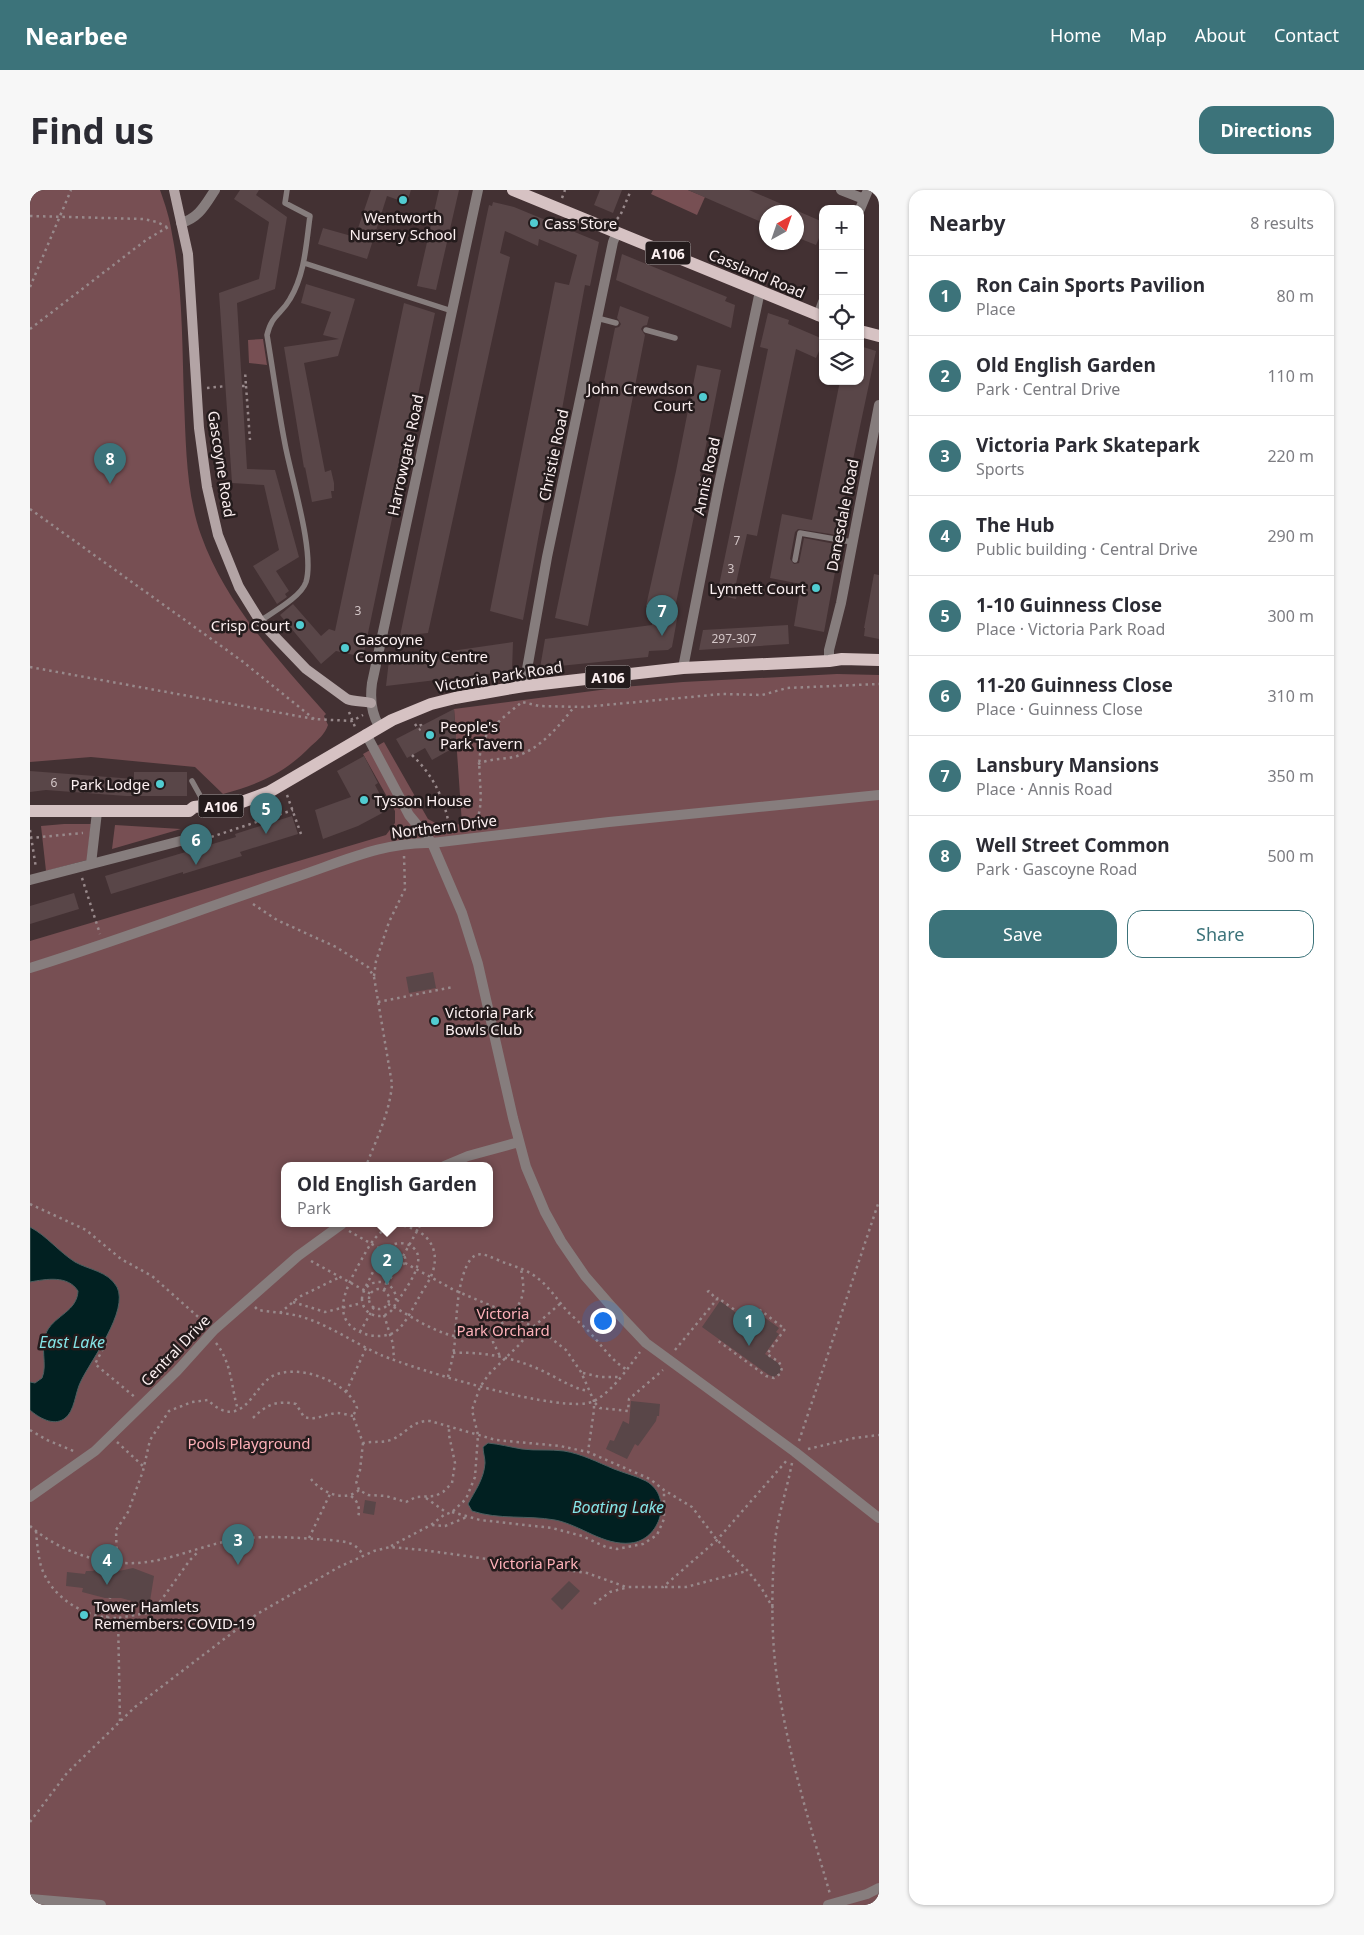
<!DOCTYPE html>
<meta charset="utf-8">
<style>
:root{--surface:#fff;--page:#f7f7f7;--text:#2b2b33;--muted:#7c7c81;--line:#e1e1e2;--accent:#3c737a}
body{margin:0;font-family:"Noto Sans",sans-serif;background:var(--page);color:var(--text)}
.controls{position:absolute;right:15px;top:15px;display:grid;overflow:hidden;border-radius:10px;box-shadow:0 1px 4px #0004}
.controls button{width:45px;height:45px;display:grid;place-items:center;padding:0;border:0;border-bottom:1px solid var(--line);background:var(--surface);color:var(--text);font:25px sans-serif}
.compass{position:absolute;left:729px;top:15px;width:45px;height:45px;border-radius:50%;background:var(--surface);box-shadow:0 1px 4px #0004;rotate:40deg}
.you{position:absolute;left:572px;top:1130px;width:18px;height:18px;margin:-12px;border:4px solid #fff;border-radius:50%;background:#1a73e8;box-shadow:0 0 0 8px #1a73e833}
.badge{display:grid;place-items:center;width:32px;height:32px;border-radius:50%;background:var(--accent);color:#fff;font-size:16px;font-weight:700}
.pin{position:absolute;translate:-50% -41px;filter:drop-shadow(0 1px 2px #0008)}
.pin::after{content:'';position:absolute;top:26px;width:18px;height:15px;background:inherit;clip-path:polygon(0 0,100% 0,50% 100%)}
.popup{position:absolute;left:251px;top:972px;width:212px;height:65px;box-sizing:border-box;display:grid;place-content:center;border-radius:10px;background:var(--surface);filter:drop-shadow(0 1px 4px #0005);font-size:16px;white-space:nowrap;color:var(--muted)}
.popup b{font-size:19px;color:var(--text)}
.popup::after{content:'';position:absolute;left:50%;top:100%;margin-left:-10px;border:10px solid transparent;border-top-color:var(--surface)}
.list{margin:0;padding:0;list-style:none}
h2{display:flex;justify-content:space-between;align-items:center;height:65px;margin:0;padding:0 20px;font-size:21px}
h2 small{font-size:16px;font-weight:400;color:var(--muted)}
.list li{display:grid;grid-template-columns:32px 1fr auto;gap:15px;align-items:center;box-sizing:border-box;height:80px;padding:0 20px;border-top:1px solid var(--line)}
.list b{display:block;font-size:19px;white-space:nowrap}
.list p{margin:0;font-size:16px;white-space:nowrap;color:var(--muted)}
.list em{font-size:16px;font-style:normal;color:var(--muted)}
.actions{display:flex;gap:10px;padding:15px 20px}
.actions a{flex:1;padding:11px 0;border:1px solid var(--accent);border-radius:15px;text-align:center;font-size:18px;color:var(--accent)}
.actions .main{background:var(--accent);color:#fff}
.icon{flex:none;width:28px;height:28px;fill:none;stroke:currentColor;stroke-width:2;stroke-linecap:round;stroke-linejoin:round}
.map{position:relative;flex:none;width:849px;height:1715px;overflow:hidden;border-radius:15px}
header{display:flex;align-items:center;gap:30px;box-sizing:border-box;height:70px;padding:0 25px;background:var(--accent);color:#fff}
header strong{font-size:24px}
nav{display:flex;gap:28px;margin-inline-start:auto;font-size:18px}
.intro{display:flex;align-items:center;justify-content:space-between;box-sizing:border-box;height:120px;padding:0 30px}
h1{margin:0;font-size:35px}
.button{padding:12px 22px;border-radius:15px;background:var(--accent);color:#fff;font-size:18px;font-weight:700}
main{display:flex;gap:30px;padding:0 30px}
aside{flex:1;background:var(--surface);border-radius:15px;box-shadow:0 1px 4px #0004}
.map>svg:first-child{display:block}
.green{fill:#774f53;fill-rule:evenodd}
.water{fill:#012021;stroke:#4c5e5f}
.building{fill:#594648}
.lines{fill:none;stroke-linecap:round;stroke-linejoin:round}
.path{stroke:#98898b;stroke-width:2.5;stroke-dasharray:2.5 4;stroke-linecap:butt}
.lane{stroke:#867d7d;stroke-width:5.5}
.street{stroke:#867d7d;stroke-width:10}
.secondary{stroke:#b3a4a5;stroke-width:10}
.primary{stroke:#d6c2c3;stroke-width:12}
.poi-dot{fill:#51ccd1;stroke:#241b1c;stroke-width:2}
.labels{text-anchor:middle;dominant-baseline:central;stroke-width:5;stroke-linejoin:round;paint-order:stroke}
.number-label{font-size:12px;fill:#d3c6c7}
.shield{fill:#241b1c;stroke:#bbb0b1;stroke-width:1}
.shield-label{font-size:14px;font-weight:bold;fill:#fcf0f1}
.poi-label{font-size:15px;fill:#fcf0f1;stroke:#241b1c;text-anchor:start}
.street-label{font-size:15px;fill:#fcf0f1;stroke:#241b1c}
.park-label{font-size:15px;fill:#feb1b9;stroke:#241b1c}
.water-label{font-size:16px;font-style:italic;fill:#84e4e7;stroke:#241b1c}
</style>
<header>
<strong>Nearbee</strong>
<nav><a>Home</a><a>Map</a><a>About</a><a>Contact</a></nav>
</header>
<div class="intro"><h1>Find us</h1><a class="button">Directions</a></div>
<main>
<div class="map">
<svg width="849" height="1715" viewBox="0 0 849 1715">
<rect width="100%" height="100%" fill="#433133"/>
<path class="green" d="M0 0H130C135 14 140 29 142 44 153 98 152 155 154 210 156 254 156 303 171 345 196 415 248 469 296 524L294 526 298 535C295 544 288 550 281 556 255 583 229 594 193 604L165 577 61 567 0 572Z
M623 0H658L675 7 667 25 621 4Z
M233 149 237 175 219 173 218 150Z
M807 484 849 485V1715H0V751L356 645 365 633V621L333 564 354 552 398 629 411 636 432 634 424 519 593 497 653 492ZM255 976H460V1034H255Z
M34 634H61L57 670 16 681 11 636Z
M85 635 151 639 82 659Z"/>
<path class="water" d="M0 1037C17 1046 29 1062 45 1072 59 1080 78 1081 87 1097 99 1121 61 1170 51 1191 45 1202 45 1222 34 1229 23 1236 9 1228 0 1220V1192L5 1193 12 1188C18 1174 9 1157 17 1141 26 1125 47 1121 48 1101 38 1085 16 1089 0 1092Z
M458 1253C469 1254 480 1257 492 1259 506 1261 520 1259 534 1261 552 1264 567 1272 584 1279 594 1283 606 1286 616 1291 644 1307 630 1350 601 1353 573 1356 551 1335 525 1330 497 1325 469 1330 442 1321L438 1314C445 1301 454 1289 455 1273 455 1268 453 1262 453 1257Z"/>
<path class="building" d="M210 0H229L226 5 257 27 245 99 207 113 217 279 245 280 269 367 246 381 259 401 255 404 257 407 247 414 223 376 249 360 234 295 202 293 189 103 229 89 239 32 204 9Z
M341 0H381L377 13 357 6 337 69 288 54 293 38 325 47Z
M409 0H429L406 100 387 96Z
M570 0H592L583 23 564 15Z
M658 0H719L793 32V39L786 55 766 47V22H736V34Z
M463 12 484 17 569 52 560 96 555 95 493 430 460 421 525 92 539 95 547 65 509 49 508 56 475 41 470 63 480 67 398 443 370 446 456 29 459 15 462 16Z
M592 64 697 107 695 111 705 115 701 138 586 90Z
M276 94 325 109 308 166 274 173 295 282 301 280 304 293V301H301L302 308 282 312 275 277 274 278 254 157 309 149 293 145 301 122 271 113Z
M374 113 405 123 333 467 306 461 291 474 250 425 263 414 291 446 299 439 305 441Z
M590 116 619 127 617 135 613 136 611 139 615 145 558 436 525 428 585 138 589 137 591 134 587 128Z
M738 123 759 130 758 134 793 149V152L786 168 766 159 727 346 717 344 705 398 708 399 706 409 687 405 738 159 730 157Z
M830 156 846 161 807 345 768 339 765 342 760 369 764 374 769 373 774 348 805 354 804 360H809L794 442 764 436 771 394 740 388 752 324 782 330 810 191H830Z
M667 175 691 180 670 286 672 287 644 423 648 424 642 457 638 460 619 461 618 467 510 478 515 449 622 435 624 418 616 416 646 281Z
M844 384 849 385V449L834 446 835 438H834Z
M758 435 759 454 669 460 673 440Z
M483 452 482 481 356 496 359 470Z
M424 519 427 560 418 561 402 570 395 558 377 568 366 549Z
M334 566 348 593 345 595 358 620 328 636 293 649 285 620 321 607 307 581Z
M0 581 104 589V582H157V606H96L16 600 0 602Z
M262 626 268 644 210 662 212 666 153 684V682L81 704 75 686 206 647 205 644Z
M44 703 49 719 0 734V716Z
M403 782 406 798 379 803 376 787Z
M690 1111 724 1136 728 1129 731 1131 734 1127 749 1138 746 1142 749 1144 735 1164 748 1173 751 1178 750 1183 744 1187 739 1185 672 1137Z
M601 1211 630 1214 629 1226H627L626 1231 608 1256 605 1254 597 1269 576 1259 580 1250 584 1251 593 1231 599 1234Z
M335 1310 346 1312 344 1325 333 1323Z
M79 1374 78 1379 89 1381 103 1378 124 1386 120 1411 114 1410 112 1414 91 1408H75L52 1402 53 1398 36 1396 37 1382 55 1384 56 1381H63Z
M539 1391 550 1401 532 1420 521 1409Z"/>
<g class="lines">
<path class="path" d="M532 8 535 0
M0 26 114 29 127 32 137 37
M587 29 590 26 601 0
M0 97 41 0
M0 139 116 50 138 37
M212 196H216L215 181
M216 196 220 250
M177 198 196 196
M0 319 212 471 284 529
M0 477 284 529 322 531 333 525
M319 522 325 537
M385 534 387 537 391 535 392 538 389 540
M382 565C404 586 415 610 420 640
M448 574C461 568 474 570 487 566 511 558 529 536 544 517
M257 605 271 644
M444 636C460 608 440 574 456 546 465 533 480 522 492 512L509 516 554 517 692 504 732 505 757 498 849 494
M0 640 6 678
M0 648 53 643
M169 651 263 620
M52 688 70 744
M223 714 247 730 306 757 338 777 344 787 362 894C360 922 346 950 336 976
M344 786 346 771 359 732 375 699 374 665
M348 812 423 797
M0 1014 56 1040 91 1069 122 1086 175 1133
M367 1035C392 1037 411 1054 403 1081 400 1091 392 1101 387 1111 381 1121 375 1135 365 1142 356 1147 344 1147 335 1144 298 1131 316 1098 329 1074 339 1057 346 1039 367 1035Z
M319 1041 366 1068
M364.5 1070a5.5 5.5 0 1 1 11 0a5.5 5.5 0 1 1-11 0Z
M373 1066 391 1034
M281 1071 341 1104
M375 1073 424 1100 481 1124 518 1146 536 1160 551 1182 564 1211V1220L558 1262
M332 1109a17 17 0 1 1 34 0a17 17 0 1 1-34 0Z
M336 1096C341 1087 351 1062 360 1056 365 1053 373 1052 379 1055 402 1066 376 1098 367 1112
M339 1109a10 10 0 1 1 20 0a10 10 0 1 1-20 0Z
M354 1100 368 1075
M677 1102 679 1101 687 1110
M263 1112 295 1122 332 1113
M358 1114C378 1124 398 1139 420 1145 447 1153 488 1132 493 1102 494 1094 492 1086 491 1079
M225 1117 228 1120C242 1122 256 1123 269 1126 298 1134 324 1153 351 1165 384 1179 536 1226 564 1211 583 1201 597 1179 610 1162
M250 1123 269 1107 310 1087
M354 1125 363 1154 364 1170
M463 1138V1152L470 1166
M330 1142 344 1117
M76 1153 65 1174 106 1208
M186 1153C202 1173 201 1197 208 1220
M645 1160 688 1108 716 1128 730 1120 755 1139 737 1164 749 1172 752 1178 750 1184 744 1188 736 1186 687 1150
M423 1163C455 1161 489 1169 517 1183 531 1190 544 1199 559 1201
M553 1183 570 1187H589
M418 1187C421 1174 425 1160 425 1146 427 1123 427 1097 437 1075 446 1058 455 1065 468 1070 479 1075 490 1077 500 1083 516 1092 525 1107 537 1121 545 1129 554 1136 562 1145 573 1157 582 1171 596 1179
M316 1202 336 1158
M565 1213 570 1218 598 1221 599 1209 633 1180
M223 1228C236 1215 246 1210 266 1214L274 1227C287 1231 294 1224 307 1223 312 1223 318 1225 323 1226
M0 1240 17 1250 46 1262
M769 1251 849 1011
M87 1252 114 1277
M333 1253 330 1280 326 1291 329 1300 338 1305 356 1306 376 1312 386 1307 405 1306 413 1302 422 1293 425 1273 419 1245V1236
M778 1259 824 1248 849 1245
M762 1273C757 1299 748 1325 745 1351 742 1391 741 1433 745 1472 754 1551 778 1628 800 1704
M281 1289C291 1302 314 1313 329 1300
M321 1306C329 1312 330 1319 328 1328
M396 1308 417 1323
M422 1322 450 1330 522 1338 552 1346 576 1357 587 1359 613 1354 627 1345 634 1329V1300
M402 1335 415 1336 437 1327
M0 1336C25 1358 61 1372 94 1373 131 1375 163 1358 198 1351 226 1345 256 1347 285 1349 296 1350 309 1350 319 1353 326 1355 330 1360 333 1365
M6 1341C7 1353 8 1365 11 1376 21 1408 56 1429 88 1428
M279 1348 300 1304
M361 1356 401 1335 414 1325 422 1322 436 1309 445 1287 448 1245 442 1220 450 1197 459 1184 490 1154 503 1137 531 1113
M87 1372 86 1340 98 1322 113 1281 120 1250 139 1221 162 1212 178 1210C185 1217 195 1224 205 1221 221 1216 227 1196 241 1187 266 1172 318 1191 327 1218L323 1226 333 1253C343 1251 352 1253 361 1250 376 1244 382 1230 400 1231L466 1250 530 1256 558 1262 620 1289 634 1300 662 1317 687 1350 718 1381 732 1399 743 1418
M84 1380V1372
M635 1397H656L717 1381
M564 1414 580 1402 595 1398
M77 1428 80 1408
M90 1531 88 1428 117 1423 127 1416 160 1370 169 1361
M0 1632 37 1583 105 1517 227 1424 309 1377 344 1361 360 1357 393 1360 557 1383 596 1397H633L687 1350 758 1269"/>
<path class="lane" d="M274 73 422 121
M567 128 586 133
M616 140 645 148
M765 370 770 343 822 352
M230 431C243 422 271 407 276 392 285 362 261 287 255 254 248 218 243 181 237 145 242 124 251 125 260 109 275 84 276 55 280 26L255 13 257 0
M162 591 172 609 173 616"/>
<path class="street" d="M811 0 834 9
M830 19 838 0
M151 33C169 28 175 15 185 0
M788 126 793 112
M799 471V460L811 413 849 215
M653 478 689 294 730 101
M494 496 517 367 583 52 587 42
M349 536C341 523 340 508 342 493L448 0
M336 544 379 625 402 653 432 723 448 774 483 928 496 977 515 1022 531 1051 555 1086 582 1117 616 1153 765 1262 849 1328
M61 674 67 622
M0 690 158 649
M0 778C90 750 177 717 266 687 309 673 355 651 402 653L579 632 849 605
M414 976 438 966 489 952
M0 1307 65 1261 147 1181 184 1140 268 1066 312 1034
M0 1709 71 1715
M798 1715 837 1704 849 1698"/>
<path class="secondary" d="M144 0 158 64 169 238 177 297 188 345 209 397 230 431 276 479 317 509C325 512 333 511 341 513"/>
<path class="primary" d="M483 0 793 127
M830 141 849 146
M0 621H159L164 617 173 616 185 614 201 616 239 602 362 530 401 514 425 508 494 496 653 478 799 471 812 469 849 470"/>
</g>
<g class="poi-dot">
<circle cx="373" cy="10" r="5"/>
<circle cx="504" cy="33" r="5"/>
<circle cx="673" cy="207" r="5"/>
<circle cx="786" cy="398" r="5"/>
<circle cx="270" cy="435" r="5"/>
<circle cx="315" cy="458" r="5"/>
<circle cx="400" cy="545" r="5"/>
<circle cx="130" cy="594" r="5"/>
<circle cx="334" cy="610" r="5"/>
<circle cx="405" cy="831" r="5"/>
<circle cx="54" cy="1425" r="5"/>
</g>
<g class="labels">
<g class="number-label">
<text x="707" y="350">7</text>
<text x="701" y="378">3</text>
<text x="328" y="420">3</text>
<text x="704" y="448">297-307</text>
<text x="24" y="592">6</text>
</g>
<g class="shield">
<rect x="615.5" y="51.5" width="45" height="23" rx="4"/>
<rect x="555.5" y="475.5" width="45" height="23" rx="4"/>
<rect x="168.5" y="604.5" width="45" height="23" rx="4"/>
</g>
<g class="shield-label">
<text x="638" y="63">A106</text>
<text x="578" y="487">A106</text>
<text x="191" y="616">A106</text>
</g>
<g class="poi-label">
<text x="373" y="27" text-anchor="middle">Wentworth<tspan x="373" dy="17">Nursery School</tspan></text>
<text x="514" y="33">Cass Store</text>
<text x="663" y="198" text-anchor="end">John Crewdson<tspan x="663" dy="17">Court</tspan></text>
<text x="776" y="398" text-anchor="end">Lynnett Court</text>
<text x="260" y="435" text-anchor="end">Crisp Court</text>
<text x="325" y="449">Gascoyne<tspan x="325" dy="17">Community Centre</tspan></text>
<text x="410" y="536">People's<tspan x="410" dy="17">Park Tavern</tspan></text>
<text x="120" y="594" text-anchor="end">Park Lodge</text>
<text x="344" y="610">Tysson House</text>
<text x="415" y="822">Victoria Park<tspan x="415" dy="17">Bowls Club</tspan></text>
<text x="64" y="1416">Tower Hamlets<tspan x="64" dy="17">Remembers: COVID-19</tspan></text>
</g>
<g class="street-label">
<text transform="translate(727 83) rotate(23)">Cassland Road</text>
<text transform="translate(375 265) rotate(-78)">Harrowgate Road</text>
<text transform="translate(523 265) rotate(-78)">Christie Road</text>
<text transform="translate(192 274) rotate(81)">Gascoyne Road</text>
<text transform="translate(676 286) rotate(-78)">Annis Road</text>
<text transform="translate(812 325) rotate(-79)">Danesdale Road</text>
<text transform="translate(469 486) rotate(-9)">Victoria Park Road</text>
<text transform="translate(414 636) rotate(-7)">Northern Drive</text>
<text transform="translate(145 1160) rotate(-46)">Central Drive</text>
</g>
<g class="park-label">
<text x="473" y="1123">Victoria<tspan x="473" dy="17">Park Orchard</tspan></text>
<text x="219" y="1253">Pools Playground</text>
<text x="504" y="1373">Victoria Park</text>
</g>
<g class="water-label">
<text x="42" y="1152">East Lake</text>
<text x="588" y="1317">Boating Lake</text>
</g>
</g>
</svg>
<div class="controls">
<button>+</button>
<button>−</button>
<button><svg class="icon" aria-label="locate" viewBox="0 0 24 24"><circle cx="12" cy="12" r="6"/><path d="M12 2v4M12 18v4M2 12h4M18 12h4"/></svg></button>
<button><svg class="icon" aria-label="layers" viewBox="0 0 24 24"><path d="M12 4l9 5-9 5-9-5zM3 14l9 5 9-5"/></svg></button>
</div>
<svg class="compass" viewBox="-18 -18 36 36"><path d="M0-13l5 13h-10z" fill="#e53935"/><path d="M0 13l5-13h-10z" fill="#7c7c81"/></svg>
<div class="you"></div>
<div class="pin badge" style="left:719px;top:1156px">1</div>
<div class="pin badge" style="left:357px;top:1095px">2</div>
<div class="popup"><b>Old English Garden</b>Park</div>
<div class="pin badge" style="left:208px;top:1375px">3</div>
<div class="pin badge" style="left:77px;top:1395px">4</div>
<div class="pin badge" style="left:236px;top:644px">5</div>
<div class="pin badge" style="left:166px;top:675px">6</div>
<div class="pin badge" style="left:632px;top:446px">7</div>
<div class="pin badge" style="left:80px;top:294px">8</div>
</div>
<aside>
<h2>Nearby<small>8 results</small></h2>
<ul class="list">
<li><span class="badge">1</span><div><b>Ron Cain Sports Pavilion</b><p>Place</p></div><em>80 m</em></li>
<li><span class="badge">2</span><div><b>Old English Garden</b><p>Park · Central Drive</p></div><em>110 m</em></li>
<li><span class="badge">3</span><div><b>Victoria Park Skatepark</b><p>Sports</p></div><em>220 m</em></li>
<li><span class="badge">4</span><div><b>The Hub</b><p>Public building · Central Drive</p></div><em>290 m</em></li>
<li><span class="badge">5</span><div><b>1-10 Guinness Close</b><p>Place · Victoria Park Road</p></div><em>300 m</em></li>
<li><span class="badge">6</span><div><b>11-20 Guinness Close</b><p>Place · Guinness Close</p></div><em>310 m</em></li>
<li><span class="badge">7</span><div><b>Lansbury Mansions</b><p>Place · Annis Road</p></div><em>350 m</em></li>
<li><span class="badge">8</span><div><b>Well Street Common</b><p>Park · Gascoyne Road</p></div><em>500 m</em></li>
</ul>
<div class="actions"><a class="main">Save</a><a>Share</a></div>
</aside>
</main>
